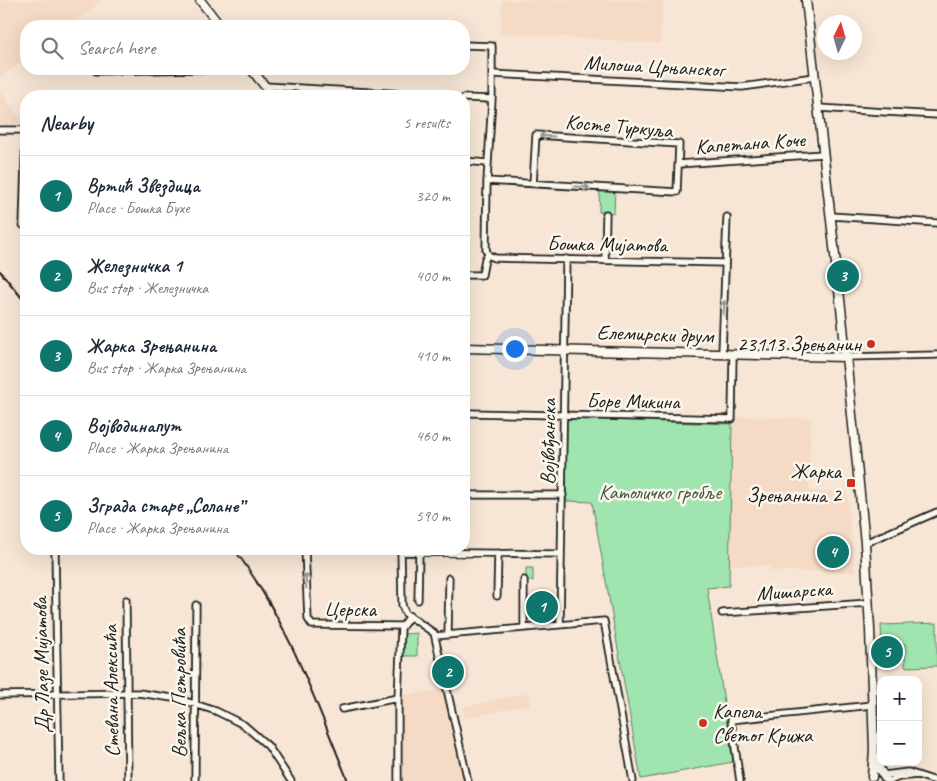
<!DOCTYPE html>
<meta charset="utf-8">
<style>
:root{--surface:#fff;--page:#f2f2f3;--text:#1f2937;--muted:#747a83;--line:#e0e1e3;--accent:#0f766e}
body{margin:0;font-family:Caveat,sans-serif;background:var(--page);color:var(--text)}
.controls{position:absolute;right:15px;bottom:15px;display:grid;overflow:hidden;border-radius:10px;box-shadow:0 5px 20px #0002}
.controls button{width:45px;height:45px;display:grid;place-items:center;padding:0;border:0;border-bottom:1px solid var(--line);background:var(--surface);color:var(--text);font:25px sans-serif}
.compass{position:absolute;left:817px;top:15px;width:45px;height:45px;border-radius:50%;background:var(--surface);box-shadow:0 5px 20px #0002;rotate:5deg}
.you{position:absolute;left:514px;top:348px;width:18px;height:18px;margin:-12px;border:4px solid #fff;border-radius:50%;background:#1a73e8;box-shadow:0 0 0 8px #1a73e833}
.badge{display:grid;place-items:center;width:32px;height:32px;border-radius:50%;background:var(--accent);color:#fff;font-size:16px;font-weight:700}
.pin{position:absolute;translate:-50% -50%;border:2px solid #fff;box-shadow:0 1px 5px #0006}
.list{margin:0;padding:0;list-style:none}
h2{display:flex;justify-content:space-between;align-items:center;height:65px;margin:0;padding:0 20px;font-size:21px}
h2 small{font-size:16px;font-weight:400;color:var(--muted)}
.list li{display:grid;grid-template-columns:32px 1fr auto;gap:15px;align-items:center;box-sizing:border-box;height:80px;padding:0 20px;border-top:1px solid var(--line)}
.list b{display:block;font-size:19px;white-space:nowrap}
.list p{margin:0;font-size:16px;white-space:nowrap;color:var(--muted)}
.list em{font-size:16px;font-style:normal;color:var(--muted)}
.icon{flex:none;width:28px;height:28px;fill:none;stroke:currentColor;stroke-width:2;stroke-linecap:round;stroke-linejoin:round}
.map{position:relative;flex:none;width:937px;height:781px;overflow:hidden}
.search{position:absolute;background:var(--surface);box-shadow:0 5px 20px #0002;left:20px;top:20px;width:450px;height:55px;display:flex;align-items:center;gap:12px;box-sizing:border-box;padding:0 18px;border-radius:20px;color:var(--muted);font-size:19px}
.panel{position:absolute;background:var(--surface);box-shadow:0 5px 20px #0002;left:20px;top:90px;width:450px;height:465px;border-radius:20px}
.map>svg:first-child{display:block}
.built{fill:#f5dac5}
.green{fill:#a0e4af;stroke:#5e8066}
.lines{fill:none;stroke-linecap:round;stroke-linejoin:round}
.street-casing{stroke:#1c1c1c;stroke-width:9}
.secondary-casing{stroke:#1c1c1c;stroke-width:11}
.street{stroke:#fbf7ec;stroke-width:5.5}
.secondary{stroke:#fbf7ec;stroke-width:8}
.rail{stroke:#1c1c1c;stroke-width:2}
.oneway{stroke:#97948e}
.poi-dot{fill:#c8321e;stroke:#fbf7ec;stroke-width:2}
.labels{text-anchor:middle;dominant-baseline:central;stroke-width:5;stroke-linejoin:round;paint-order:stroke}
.street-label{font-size:21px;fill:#1c1c1c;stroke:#fbf7ec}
.poi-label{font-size:21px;fill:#1c1c1c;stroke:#fbf7ec;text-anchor:end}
.park-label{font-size:21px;fill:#445848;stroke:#fbf7ec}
</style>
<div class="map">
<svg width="937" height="781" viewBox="0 0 937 781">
<rect width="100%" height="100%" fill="#f7e6d5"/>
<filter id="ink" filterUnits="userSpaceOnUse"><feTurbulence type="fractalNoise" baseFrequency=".02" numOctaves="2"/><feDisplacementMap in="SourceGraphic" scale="10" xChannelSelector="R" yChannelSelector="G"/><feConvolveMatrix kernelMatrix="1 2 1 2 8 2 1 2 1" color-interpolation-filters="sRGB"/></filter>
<g filter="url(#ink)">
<path class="built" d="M0 0H103L69 26H26V58L0 78Z
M502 0H663L660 43 500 33Z
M0 92 25 124H0Z
M734 417 811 418 809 491 847 492 855 572 770 571 769 566 729 565 732 424 734 423Z
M446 690 465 781H401V695Z
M529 693 531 704 465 718 462 707Z"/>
<path class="green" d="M600 188 615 189 614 213 599 212Z
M567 419 732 424 729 586 707 588 733 762 641 779 592 502 566 501Z
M526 568H533V581H526Z
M937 623V666L905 667V644L882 645 881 625Z
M417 633V656H403V634Z"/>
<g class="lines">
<defs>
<path id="street" d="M464 45 492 46V99L487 181 486 249 488 255 485 259 482 275H464
M96 71 206 69
M492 74 742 87 814 77
M265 86 439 96
M464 98 492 99
M818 108 937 115
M0 130H26
M464 161 488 163
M678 164 823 154
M487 181 677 192 679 144 536 135 533 184
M831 216 937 223
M23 225 26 130
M488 255 495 258 725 263
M605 260 606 214
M722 354 727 217
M846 357 937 355
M469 413 732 419 733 354
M464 495H563
M865 543 937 512
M55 549 59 781
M305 549 308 619 312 625 402 626
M401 549 402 605 405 613 434 633 468 781
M401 552 560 554
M497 596 498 553
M126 600 128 781
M418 600 419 552
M722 613 869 603
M560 625 566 259
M524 628V580
M448 635 449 578
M435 636 604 621 633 781
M0 695 139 693 179 699 216 711 244 725 268 746 291 781
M342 709 398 698
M884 775 908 772 936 781
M195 781 196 605
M398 781V698L401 628 410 616
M740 781 731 720 872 705
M890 781 899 777 917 775"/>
<path id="secondary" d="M200 0 220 26
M806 0 842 317 865 543 870 629 874 750 872 777
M251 69 273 96
M464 348 846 357
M876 757 880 770 887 781"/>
</defs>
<use href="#street" class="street-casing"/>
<use href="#secondary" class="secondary-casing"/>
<use href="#street" class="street"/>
<use href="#secondary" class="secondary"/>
<path class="rail" d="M0 271 26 303
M234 549C287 619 315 700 348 781"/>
</g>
<defs><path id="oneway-shaft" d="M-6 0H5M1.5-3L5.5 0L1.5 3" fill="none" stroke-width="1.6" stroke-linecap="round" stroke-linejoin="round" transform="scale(1.25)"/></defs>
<g class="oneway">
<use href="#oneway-shaft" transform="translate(547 136) rotate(-177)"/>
<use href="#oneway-shaft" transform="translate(582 187) rotate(3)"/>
<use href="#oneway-shaft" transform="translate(724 308) rotate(-88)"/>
<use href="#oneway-shaft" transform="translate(306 581) rotate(-92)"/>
</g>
</g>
<g class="poi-dot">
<circle cx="871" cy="344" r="5"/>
<rect x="846" y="478" width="10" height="10" rx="2.5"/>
<circle cx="703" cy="723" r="5"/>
</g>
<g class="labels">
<g class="street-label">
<text transform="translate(654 66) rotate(3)">Милоша Црњанског</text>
<text transform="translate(619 126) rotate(5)">Косте Туркуља</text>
<text transform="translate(750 143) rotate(-4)">Капетана Коче</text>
<text transform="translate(607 244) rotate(1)">Бошка Мијатова</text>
<text transform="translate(655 334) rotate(2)">Елемирски друм</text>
<text transform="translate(633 401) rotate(1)">Боре Микина</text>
<text transform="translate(548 442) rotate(-89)">Војвођанска</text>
<text transform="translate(794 591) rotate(-4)">Мишарска</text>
<text x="350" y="609">Церска</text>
<text transform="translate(41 665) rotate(-91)">Др Лазе Мијатова</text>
<text transform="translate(111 691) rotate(-91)">Стевана Алексића</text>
<text transform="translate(179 693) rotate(-90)">Вељка Петровића</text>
</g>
<g class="poi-label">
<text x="861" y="344">23113 Зрењанин</text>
<text x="841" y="471">Жарка<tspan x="841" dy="24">Зрењанина 2</tspan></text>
<text x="713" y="711" text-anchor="start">Капела<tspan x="713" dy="24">Светог Крижа</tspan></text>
</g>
<g class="park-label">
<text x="660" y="492">Католичко гробље</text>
</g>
</g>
</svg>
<div class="controls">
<button>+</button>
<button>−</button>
</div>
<svg class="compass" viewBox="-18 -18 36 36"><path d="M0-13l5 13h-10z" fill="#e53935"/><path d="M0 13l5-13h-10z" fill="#747a83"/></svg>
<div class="you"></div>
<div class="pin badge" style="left:542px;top:607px">1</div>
<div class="pin badge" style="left:448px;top:672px">2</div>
<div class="pin badge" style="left:843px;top:276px">3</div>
<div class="pin badge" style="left:833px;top:552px">4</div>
<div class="pin badge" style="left:887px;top:652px">5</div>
<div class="search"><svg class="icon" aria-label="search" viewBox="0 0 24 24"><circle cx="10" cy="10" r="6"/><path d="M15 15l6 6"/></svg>Search here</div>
<section class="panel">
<h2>Nearby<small>5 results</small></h2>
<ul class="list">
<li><span class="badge">1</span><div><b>Вртић Звездица</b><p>Place · Бошка Бухе</p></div><em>320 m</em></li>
<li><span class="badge">2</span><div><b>Железничка 1</b><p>Bus stop · Железничка</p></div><em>400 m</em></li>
<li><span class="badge">3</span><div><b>Жарка Зрењанина</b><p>Bus stop · Жарка Зрењанина</p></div><em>410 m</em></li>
<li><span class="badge">4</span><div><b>Војводинапут</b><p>Place · Жарка Зрењанина</p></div><em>460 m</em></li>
<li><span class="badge">5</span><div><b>Зграда старе „Солане”</b><p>Place · Жарка Зрењанина</p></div><em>590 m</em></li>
</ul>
</section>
</div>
